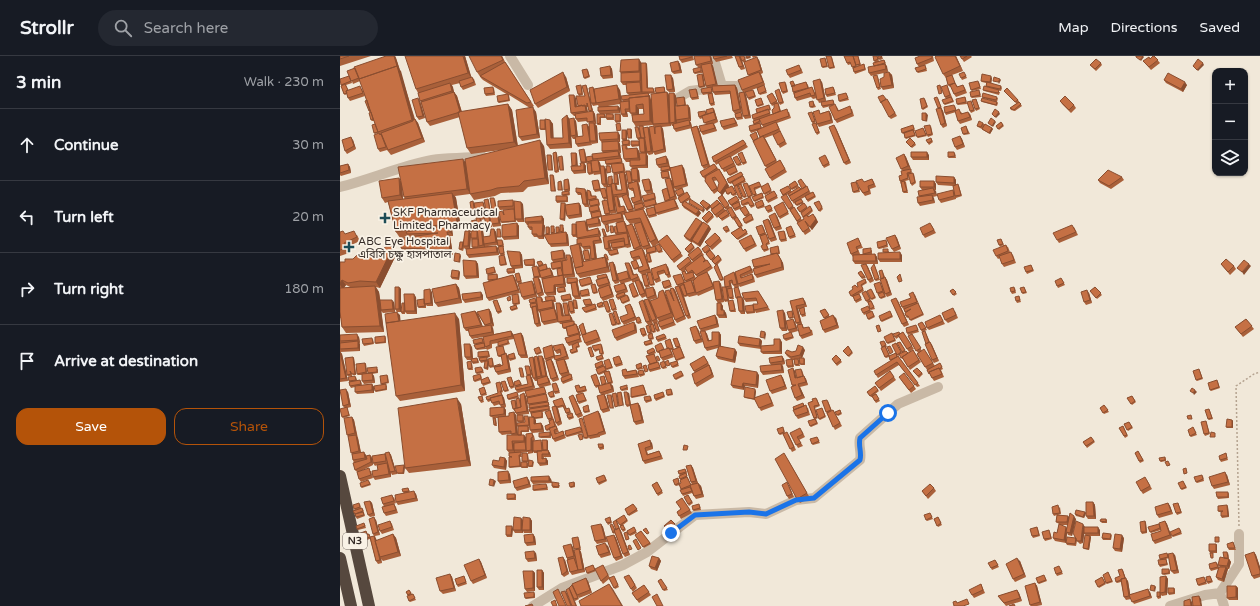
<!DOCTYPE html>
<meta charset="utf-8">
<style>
:root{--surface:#171b24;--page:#242831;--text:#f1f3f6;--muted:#9ea1a6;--line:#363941;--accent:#b45309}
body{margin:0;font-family:"Varela Round","Noto Sans Bengali",sans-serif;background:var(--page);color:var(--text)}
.controls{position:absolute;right:12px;top:12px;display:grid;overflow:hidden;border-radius:8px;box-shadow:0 1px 3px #0004}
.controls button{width:36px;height:36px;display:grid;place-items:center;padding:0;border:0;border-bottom:1px solid var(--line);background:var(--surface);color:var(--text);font:20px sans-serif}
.stop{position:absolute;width:12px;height:12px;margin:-9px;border:3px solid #1a73e8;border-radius:50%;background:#fff}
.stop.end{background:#1a73e8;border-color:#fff;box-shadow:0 1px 4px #0008}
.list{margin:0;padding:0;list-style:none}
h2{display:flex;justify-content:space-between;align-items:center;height:52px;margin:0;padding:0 16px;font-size:17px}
h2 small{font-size:13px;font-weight:400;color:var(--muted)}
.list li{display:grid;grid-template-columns:26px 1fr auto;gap:12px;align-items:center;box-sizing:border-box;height:72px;padding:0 16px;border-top:1px solid var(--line)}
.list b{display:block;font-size:15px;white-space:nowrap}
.list em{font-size:13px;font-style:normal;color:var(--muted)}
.actions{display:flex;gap:8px;padding:12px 16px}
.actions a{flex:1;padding:9px 0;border:1px solid var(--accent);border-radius:12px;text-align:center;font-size:14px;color:var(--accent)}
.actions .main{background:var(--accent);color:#fff}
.icon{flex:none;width:22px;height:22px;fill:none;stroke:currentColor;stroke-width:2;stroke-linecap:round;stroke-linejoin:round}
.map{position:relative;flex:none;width:920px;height:550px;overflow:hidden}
header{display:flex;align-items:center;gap:24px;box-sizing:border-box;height:56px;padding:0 20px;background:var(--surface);border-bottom:1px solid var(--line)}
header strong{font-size:19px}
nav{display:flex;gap:22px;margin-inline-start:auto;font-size:14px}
.search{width:280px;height:36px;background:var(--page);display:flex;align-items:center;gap:10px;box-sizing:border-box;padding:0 14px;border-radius:22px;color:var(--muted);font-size:15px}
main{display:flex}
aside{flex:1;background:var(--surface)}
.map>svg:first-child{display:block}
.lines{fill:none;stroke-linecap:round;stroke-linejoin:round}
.path{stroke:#b5a390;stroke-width:1.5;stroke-dasharray:2 2;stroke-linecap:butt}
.minor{stroke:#c9b9a6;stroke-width:10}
.highway{stroke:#56483e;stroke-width:12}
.wall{fill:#a9603a;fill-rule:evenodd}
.shaded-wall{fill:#8a4e30}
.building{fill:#c57044;stroke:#8a4e30}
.route{stroke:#1a73e8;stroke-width:5}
.poi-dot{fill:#1d4c56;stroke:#f9f2e6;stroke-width:1.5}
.labels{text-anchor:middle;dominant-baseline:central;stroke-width:3.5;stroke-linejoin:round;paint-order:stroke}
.shield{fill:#f9f2e6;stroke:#706760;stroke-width:1}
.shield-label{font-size:10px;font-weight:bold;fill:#352c27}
.poi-label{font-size:11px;fill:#352c27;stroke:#f9f2e6;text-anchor:start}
</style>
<header>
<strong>Strollr</strong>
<div class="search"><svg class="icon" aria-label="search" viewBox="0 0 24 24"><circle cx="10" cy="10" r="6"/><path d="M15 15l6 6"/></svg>Search here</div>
<nav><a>Map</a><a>Directions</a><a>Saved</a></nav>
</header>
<main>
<aside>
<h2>3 min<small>Walk · 230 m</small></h2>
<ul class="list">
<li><svg class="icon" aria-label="ahead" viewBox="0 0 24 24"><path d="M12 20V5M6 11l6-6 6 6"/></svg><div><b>Continue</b></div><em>30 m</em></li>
<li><svg class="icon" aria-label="left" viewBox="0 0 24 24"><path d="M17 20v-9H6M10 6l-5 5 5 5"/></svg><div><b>Turn left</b></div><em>20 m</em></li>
<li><svg class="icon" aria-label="right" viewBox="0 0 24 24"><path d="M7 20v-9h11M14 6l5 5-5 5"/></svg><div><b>Turn right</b></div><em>180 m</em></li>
<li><svg class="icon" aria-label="arrive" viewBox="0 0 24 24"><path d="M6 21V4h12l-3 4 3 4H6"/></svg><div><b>Arrive at destination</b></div></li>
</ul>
<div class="actions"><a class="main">Save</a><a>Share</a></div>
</aside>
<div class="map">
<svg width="920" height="550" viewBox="0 0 920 550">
<rect width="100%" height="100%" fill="#f1e8d9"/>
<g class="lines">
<path class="path" d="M899 470 896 330 914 318 920 316"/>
<path class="minor" d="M170 0 188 29
M373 0 382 30H397L402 37
M338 42 350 35 373 32
M0 131C31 123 61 110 92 104 109 101 125 103 142 100
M193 550 222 532 283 509 307 496 355 459 409 456 426 458 456 444 474 442 520 404C522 396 518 390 520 382L558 348 598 331
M830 550 865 539 880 537
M884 550 880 537 899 508V478"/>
<path class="highway" d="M0 420 29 550
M0 502 11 550"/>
</g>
<path class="wall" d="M0 0H31L0 10Z
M46 0H55L56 2 75 63 78 67 85 86 51 99 47 94 40 96 38 93 39 77 35 78 34 77 35 68 34 65H32L31 64 30 57 29 55 27 44 20 25 13 28 11 23 12 27 6 29 8 34 22 33 25 40 10 45 8 42 7 38 5 39 4 38 1 29 9 20Z
M125 0 131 21 134 23 136 29 123 34 121 31 120 27 112 29 114 36 117 40 122 56 168 48 172 54 178 90H204L209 128 188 131 183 136 161 137 155 140 134 144 130 138 115 140 116 142 121 172 112 173 113 180H110L113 199 64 197 61 192 68 181V180L60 182 56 176 48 146 45 147 42 142 59 122 61 126 125 107 161 94 131 98 127 92 120 61 90 70 87 66 78 37 76 33ZM62 129 64 141 65 142 63 143Z
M162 0 165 6 194 50 191 52 196 56 200 82 182 85 179 81 190 52 169 39 170 45 159 47 158 46 168 39 143 24 141 22 137 16Z
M353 0 354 4 342 7 340 4Z
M371 0 373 8H372L373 10 377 29H395L397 32 402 56 398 57 402 58 403 63 397 64 396 62 395 58 393 55 390 38 375 39 373 36 372 32H371L375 49 371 50 370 48 368 38 363 39 362 37 367 32 366 30 361 11H358L356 9Z
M373 0H392L393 2 376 6 374 3Z
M395 0H400L405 13 401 14 399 11Z
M405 0 406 5 419 4 423 17 421 18 425 29H424L427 37 420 39 417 32 404 37 406 39 411 62 405 63 403 60V36L402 34 409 20 404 6H403L402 5Z
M410 0 411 2 407 3 406 2Z
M412 0H418L413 2Z
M504 0H513L517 11 524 8 526 14 515 18 511 8 508 9 507 7Z
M518 0 521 9 518 10 516 9Z
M537 0 539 5 544 4 545 5 548 16 531 20 529 17 534 10 535 6 534 5Z
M542 0 543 3 540 4 538 3Z
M580 0H593L594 5 580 11H586L587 15 578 17 575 12 579 11 577 8Z
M616 0 623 15 612 19 615 27 618 31 623 29 625 32 627 37 616 41 614 38 611 30 610 31 608 29 606 22 603 18Z
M620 0H631L632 1 624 6Z
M814 0 820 7 811 14 803 5 810 3Z
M492 1 495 12 490 13 489 12Z
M485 2 486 4 488 11 483 12 482 11Z
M338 5 340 8 342 17 334 18 332 16Z
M301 6V17L302 19 307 8 308 32 314 33 315 37 308 38 310 40 311 43 316 37 324 31 325 32V36H327L329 39 334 37 336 40V50H337L344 41 345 42 346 49 350 52 351 65H350L351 67 352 71 357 70 359 73 370 110 374 108 381 116 389 130 388 132 392 130 397 139 393 140 391 137 388 139 385 135 382 139 390 151 386 154 378 142 382 139 378 135 374 138 365 125 366 124 363 121 368 111 364 113 362 110 352 72 336 76 334 73V70H332L331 68V70L322 71 323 73 326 96 315 99 313 96 311 84 313 98 309 99 307 97 308 112H297L299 115 300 126 298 127 299 128 303 147 305 153H302H303L306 158 319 186 327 179 343 200 334 207 319 187 313 191 310 186 304 173 311 191 316 192 317 196 310 198 312 206 309 207 308 206 307 198 306 193 304 194 302 191 299 167 290 168 287 164 285 158 283 159V160L284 165 286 168 287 170 292 168 294 171 302 192 304 195 311 216 315 229 311 230 310 229 307 217 306 218 310 231 306 232 305 230 302 219 299 216 298 213 295 214 294 213V205L292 202 295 194 294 193 288 177 291 191 287 192 285 190 286 191 277 193 279 198 271 200 269 195H267L265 193 264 181 262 173H264L267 180 276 179 275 177 276 170 277 171V166L264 169 262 166 261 161 258 162 260 164 261 170 249 172 248 170V175H260L261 180 260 181 261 183 262 187 255 188 257 203 262 202 267 199 269 204 267 205 270 216 240 222 237 218 235 212 238 189 237 188 238 183 237 181H233L232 179 236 168 246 166 252 162 250 156 251 151 250 150 249 145 248 144 250 135 251 136 252 140H256L257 143 259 145 260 149 259 150 262 160H266L265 158 267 144 268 146 267 143 264 144 263 142 266 134 267 137 266 131H264L262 128 261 118 254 119 253 117V118L249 119 248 117V107L247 106 253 101 263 97 262 95V87L260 84 280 79V86H279L280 88 281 97H280L282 107 284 108 286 117H285L286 119 289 140H288L294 155 296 154 293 147 295 141 293 135H292L289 133 288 127 290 115 291 116 293 127 294 126 292 124V112L290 110V106H286L284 103 283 85 282 83 286 74 287 75V84L290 85V90H287L288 93 297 92 299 95 300 98 301 97 300 90 292 91 291 89 299 85V84H298L297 82 298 71 299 72 301 82 300 70 296 71 293 66 292 60 290 56H287L288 61H283L281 58 280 48 268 50H278L280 52V57L269 58 274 59V64H267L266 62V58H265L266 62H261V69H258L257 68 260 58 258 55 259 51 258 49 253 50 251 47 253 31 254 33 280 34 282 46 283 45 282 44 289 39 287 37V29H283L281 26V17L280 16ZM299 53H303L304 58 299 59ZM313 69 315 72 314 70 310 74 308 71 304 72 303 70ZM259 105H265L266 108 267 110 271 109 273 117 274 118V127H273V122L268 129 269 130H271L272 131 268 130 266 113 261 110 260 107ZM277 118H279L282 134H277L276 129H279L278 119ZM378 124 379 127 378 133 374 125ZM274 140 277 157 278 158 271 159 270 156 271 158 276 157ZM283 141 288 154 289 156H287L286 153 284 150 281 151 279 143 278 142ZM271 187 272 192 273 194H271L270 188ZM240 190H242L244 194 250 193 251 203 252 204 244 206ZM300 203 303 210 299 211 296 204Z
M761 7 762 9 756 15 751 10Z
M270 10 272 13 273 22 263 23 261 20Z
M361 11 362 13V17L355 18 354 17Z
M461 12 463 17 450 22 448 19Z
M248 14 250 21 245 23 244 22Z
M549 16 552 19 554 32 543 34 541 31 544 21Z
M362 18 363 19 365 31 360 32 359 31Z
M625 18 627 22 622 24 621 22Z
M226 21 230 35 198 52 195 48Z
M538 21 541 33 538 34 537 32Z
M333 22 335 36H329L327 34Z
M652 22 651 28 661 30 662 32 661 35 647 31 646 30V27L642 26 641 25Z
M824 24 847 29 843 36 826 27Z
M466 26 468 29 469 32 472 31 475 37 482 26 486 45 479 47 477 42 473 43 471 41 457 45 455 42 453 36 454 27 455 29Z
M639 26 641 33 632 35 631 34Z
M446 27 448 36 443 38 442 36Z
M246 29 247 31 253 55 255 58 256 68H255L257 70 258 87 252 88 251 87 252 89 238 91 236 88 235 83H233L231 80 232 92 210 93 207 89 206 74H201L200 73 210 64 213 68V82H223L227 59 229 63 236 65 238 81 243 80 247 68 249 71V67L247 65 238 66 236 63 235 60H234L231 57 236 42 237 50H238L245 40ZM248 51 249 55 250 56H248L247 51Z
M607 29 614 46 605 49 604 48 606 43 605 41Z
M242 30 243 39 239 40 238 38Z
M493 31 494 32 496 39 487 41 486 39Z
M154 32 155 39 146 40 145 38Z
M356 33 357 34 359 43 352 44 351 42Z
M643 34 660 36 659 39 644 35Z
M414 35 416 41 409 44 408 42Z
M440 35 444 47 440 49 439 47Z
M640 36 641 41 632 42 631 41Z
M665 36 678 44 682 50 675 55 671 54 670 52 677 47H676Z
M506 37 509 44 500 46 499 45Z
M433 38 438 47 436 48 438 47 439 49 441 55 449 56 451 62 437 67 441 76H440L447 88 440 92 433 79 425 82 437 106 440 104 447 116 432 125 430 122 427 112 425 110 419 82 420 81 417 75 411 77 410 75 414 68 413 65H414L413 63 417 57 430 51 431 54 429 55 431 59 433 58 434 52V49L432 50 431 48ZM419 64H420L423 71 422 72Z
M625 41 626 43 627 48 618 49 617 48Z
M642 41 658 42 657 46 643 42Z
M421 42 424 49 418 51 417 50Z
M598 42 602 53 603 55 607 70 603 72 601 69 598 53Z
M546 43 549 46 557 60 551 63 549 61Z
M585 43 588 51 583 54 582 53Z
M636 43 640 53 636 55 635 53Z
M80 45 85 62 79 64 77 61Z
M473 45 476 51 472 52 470 51Z
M494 45V49L497 51 499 55 512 53 514 60 497 67 495 64 491 50 483 52 482 50Z
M631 45 635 55 631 57 630 55Z
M641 45 657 46 658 47 657 50 642 46Z
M720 45 734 49 736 52 731 57 722 48Z
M615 50 616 54 621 56 622 57 630 58 632 64 620 68 618 65 616 56 606 59 605 57Z
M374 53 378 66 374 68 375 70 377 75 363 79 361 76 366 69 363 62 360 63 359 61 365 55 367 58Z
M489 55 491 58 493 67 479 71 477 68 481 57Z
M472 56 476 66 473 68 472 66Z
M280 58 281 59V66L276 67 275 65Z
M396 65 398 70 384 74 382 71Z
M661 66 664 70 659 74 656 70Z
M476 67 480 77 477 79 476 77Z
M643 67 644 68 652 72 653 73 650 78 643 74 642 73 638 71 637 70Z
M591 70 593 79 588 81 587 79Z
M626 70 630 78 624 79 623 78Z
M574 71 575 75H574L576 80 566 83 564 78 562 77Z
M496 72 511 107 506 109 504 107Z
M583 72 587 80 578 82 577 81Z
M620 80 622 83 625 91 617 94 615 91Z
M13 84 16 93 7 98 5 95Z
M403 84 408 91 391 101 396 110H395L398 116 390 120 387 115 384 116 379 107 376 109 372 101Z
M586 84H592L593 86 589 89Z
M567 87H575L576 89 572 92Z
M245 95 247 107H244L246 110V117L234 118 232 115V110L236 97 237 98V110H241V106Z
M216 96 217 98 219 116 216 117 215 116Z
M402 96 407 107 403 109 402 107Z
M615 97 616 102H609L608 101Z
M564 98 566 101 572 117 574 118 576 127 572 130 571 128 568 118V119L569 124 565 125 566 126 568 137H564L563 136 560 125 562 119 563 115 561 113Z
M589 99V104H573L571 101Z
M397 100 402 109 398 110 393 102Z
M486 100 490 109 484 112 483 110Z
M328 103 330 111 344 112 348 130 342 132 345 138 347 136 351 143 346 146 361 157 358 161 344 152 342 149V148L338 140 340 133 336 134 334 132 337 143 335 144 336 146 339 153 318 159 316 157 314 150 306 152 305 151 304 146V145L314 137 315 138 316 143H315L317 148 326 146 325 145 328 133V122L323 123 322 122V116L321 112H319L317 109ZM328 115H330L332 125 330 122 329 117Z
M8 108 10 111 11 117 1 120 0 119V110Z
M401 116 406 126 401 128 407 141 404 142 399 130H397L403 143 400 144 393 127 390 128 387 123Z
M614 121 616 124V129L619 130 622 140 616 142V140V143L601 147 599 144 613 134 614 136 613 130 598 129 596 126Z
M782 121 784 124 771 133 760 127 758 124Z
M228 123 229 125 230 135H229L230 139 226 140 228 141V146L217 147 216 145 223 140 222 139 225 135 224 134Z
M309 123 311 126 313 137 307 138 305 135Z
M532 123 534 126 536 131 530 133 531 138 525 140 519 132 520 136 514 137 513 136 524 126Z
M258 124 259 125 261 135 255 136 254 134Z
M455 125 459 131 452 134 449 129Z
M594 125 596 128V134H595L597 140 593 141 595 147 580 150 578 147 580 141 579 140 584 134H582L580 131Z
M419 126 421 130 429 129 432 136 425 139 421 131 415 134 417 139 422 137 424 142 415 146 414 145V140L409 130Z
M408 128 413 140 410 141 415 150 411 152 409 148 403 150 402 149 408 142Z
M448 130 452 136 461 133 466 130 471 137 473 136 476 141 468 146 465 141 461 143 467 152 470 150 473 155 468 160H475L478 166 472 174 467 168 471 175 465 179 449 153 443 140 440 134ZM448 138 454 148 455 147 457 150 462 148 457 152 464 161V163L462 164 446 139 449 138Z
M434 135 438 142 428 147 425 140Z
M236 136H247L249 151H245L243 148 241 139H238Z
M396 140 400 146H399L402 152 395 155 392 150V151L388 145Z
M148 143 149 145 151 156 159 158 161 170 153 171 152 169V171L148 172 146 169 145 163 141 164 144 181 150 180 154 173 156 176 158 189 148 190 158 192 159 199 129 202 127 199 128 193H125L124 192 123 195 120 194 119 193 123 186 126 175 130 167 131 168V176H130L131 178 135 164 138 162 136 158 134 149 136 160 133 161 132 159 134 147H144L146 156ZM131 180 132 191 133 192 130 193Z
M155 143 157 154 153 155 152 154Z
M173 144 174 146 183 148 184 166H178L176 164V166L162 167 161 166 163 157 174 153 175 155V153L160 154 158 151Z
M422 144 425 151 418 153 417 152Z
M479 145 483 153 480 156 474 147Z
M239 147 241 150 242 161 229 163 227 160 226 154 225 165 221 164 220 163 226 149Z
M360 147 370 150 380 147 386 155V154L390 160 382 165 379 160 377 162 373 157 372 153 370 150 367 155Z
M444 148 449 158 440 163 439 161Z
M430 149 433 155 428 157 427 155Z
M405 150 414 164 406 168 403 163 406 161 400 153Z
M391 151 403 170 401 171 403 175 405 173 408 178 398 184 391 177 399 172 394 163 393 164 387 153Z
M315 152 317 160 309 162 308 160Z
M373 159 374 161 367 168 362 162Z
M202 160 204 163V168H203L205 170 204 179 206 178 209 171 210 172V178H211V177L215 172V177H216L220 172V177H221L220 176 224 171V176H226L228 179 229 190 211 191 204 179V183H199L197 181H194L192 178V174H190L188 171V169H187L185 166Z
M437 160 442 173 436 175 434 172Z
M428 163 430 165 437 184 431 186 429 183Z
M177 167 179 170V183L164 184 162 181Z
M363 167 369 170 371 173 360 191 354 187 352 186V187L346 183 344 180Z
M423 170 430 188 427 189 429 194 424 196 423 194V189L419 179Z
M592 170 596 177 585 182 583 179Z
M734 171 738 179 719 187 717 184Z
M388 172 390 175 386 177 385 175Z
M452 172 456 181 450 183 449 181Z
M444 175 445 176 447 185 441 186 440 184Z
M0 176 5 178 17 179 20 185 7 191 9 197 0 200Z
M555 179 557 182 561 193 554 196 552 193Z
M380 182 382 185 372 194 365 186Z
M413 182 417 190 406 196 404 193Z
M518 182 523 192 518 193 520 198H518H524H523L532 194V198H535L537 201 538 208H526L528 211 534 225 530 227 528 224 525 208H515L513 205V201L511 198Z
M661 183 664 189 668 191 670 196 673 199 676 207 664 211 662 208 660 202 658 203 656 200 663 189 660 191 659 189Z
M163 185 164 191H163L165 199H162L165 200 167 209 161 210 160 209 161 200 160 198 159 191 158 190Z
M547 185 548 191 539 193 538 192Z
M351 187 355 192 349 198 346 194Z
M319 188 323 196 319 197 318 196Z
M438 190 439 192 440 198H438L443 207 444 214 417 222 415 219 414 211 431 198Z
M358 191 364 199 363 200 366 204H367L373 212 366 217 369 219 374 231 379 225 381 228 384 246 380 247 383 250V254L386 257 387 262H379L377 259 378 247 376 244 374 233 358 240 356 237 353 225 352 226 357 239 349 241 348 240 345 241 344 240 351 262 348 263 346 260 338 230 337 229 341 218 345 226H346L342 216 337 210 348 201 352 206H353L348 199ZM346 214 349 217 347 218 345 215 344 216ZM353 217H354L357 221 356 222Z
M362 193H370L371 194 370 195 376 201 378 199 382 204 376 210Z
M249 195 251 204 246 205 245 204Z
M549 195V196L562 199V206H540L538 203 543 197Z
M39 196 57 197 40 232 36 231 39 236 41 248 54 246 55 256 43 257 41 255 44 276 6 277 2 271 1 262H0V206H5L13 203 27 200ZM6 229 10 231 4 232Z
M180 196 182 199 183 212 175 213V217L168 218 167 216 172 212 171 210Z
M225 197 226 204 230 199 232 202 235 221 225 222 224 220 226 231H225L226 236 219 237 218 236 220 231H216V239L207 240 205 237 202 224 201 221 199 222 200 224 204 239 199 241 197 238 194 221 198 211H199L197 206 201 205 204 209 207 210 208 213 212 215 214 221 218 220 217 213 213 214 212 213 213 206 212 204Z
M194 203 195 205V210H186L185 209Z
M136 205 138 208 139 222 126 223 124 220Z
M273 206 275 209 279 227 275 228 273 225Z
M289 207 291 210 294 219 297 218 299 221 307 240 302 242 300 239 295 226 293 227 291 224Z
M377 208 384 224 381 225 380 224Z
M881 208 894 210 896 213 890 219Z
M691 209 694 215 687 218 686 216Z
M535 210 540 224 536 225 535 224Z
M328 211 331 221 328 222 325 217 319 219 321 225 316 227 314 224 311 213Z
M155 213 156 217 148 219 157 218 158 220V223L173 219 175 222 180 237 149 245 147 242 149 225 148 224V219L147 218Z
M412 213 413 217 402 221V222L412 218 414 221 415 226 400 231 398 228 399 231 395 232 392 227 391 228 394 243H390L389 242 387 233 389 245 385 246 384 244 386 231 384 221Z
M287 215 289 218 291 225 284 227 286 230 288 236 285 237 286 240 287 239 289 241 290 245 283 248 280 243 278 244 277 242V238L276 236 281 228 279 225Z
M521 215 526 222 522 223 518 217Z
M120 216 119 224 112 223 111 221Z
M543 216 545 221 547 224 552 239 547 241 544 236 546 241 541 243 538 238 537 237 540 226 543 233 541 223Z
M180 219 182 227 178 228 177 226Z
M267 219 274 241 263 245 261 242 259 232 258 230Z
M250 221 253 228 242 231 241 230Z
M721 222 725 229 718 232 717 230Z
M238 223V228L241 243H235L233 240 231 228H228L227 227Z
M525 223 527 227 522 230 524 235 519 238 522 244 516 247 513 241H512L509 236 518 231Z
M329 224 332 231 325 233 324 232Z
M293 227 299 240 294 242 293 241Z
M116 228 119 232 122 247 98 251 95 247Z
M194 228 197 241H201L203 243V246L215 241 216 246H213L214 247 215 253 216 255 218 261 220 247 222 249 224 260H225V259L228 248 233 246 234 251 237 245 238 253H235L234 252 235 257 231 258 230 256 228 249 230 259 232 262 233 266 235 267V268L238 271 241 280H240L242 286 238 287 240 291 237 292 238 296 232 298 231 297 233 293 232 289 229 290 227 287 229 281 226 273H224L223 272 222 268H220L219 266 204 269 202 266 200 257 198 255 201 270 197 271 195 268 190 247 196 244V241L184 244 182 241Z
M256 230 258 237 254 238 253 237Z
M59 231 61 233V256H57L55 253Z
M313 231 315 234 317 242H318L323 234 326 239 334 261 332 262 336 269 322 274 320 271 319 265 317 262V242L310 244 318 266 317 267 320 275 317 276 314 268 312 265 308 243 307 242Z
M684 231 687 237 683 238 682 237Z
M755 231 762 239 757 243 750 235Z
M333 232 335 234 346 263 337 267 335 264 329 234 331 236Z
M675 232 676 237 672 238 671 236Z
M399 233 401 241 404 244 405 258H401L399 255 398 243 396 242Z
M613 233 617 238 614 240 610 235Z
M532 234 536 242 532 244 531 243Z
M249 235 250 240 242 241 241 240Z
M418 235 430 254 416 257 415 255V257L407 258 406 256 413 249 418 248 417 245 406 246 404 243Z
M526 235 532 246 535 253 531 254 528 247 526 245Z
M92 236 93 250H87L86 249V252H79L78 251 84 243Z
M749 237 752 247 746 249 744 246Z
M143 239V244L125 247 123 244Z
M179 239 180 248 176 249 178 253 172 255 171 254 174 249 173 248Z
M575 239 578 248 584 259 571 265 569 261 567 262 566 260V257L562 251Z
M231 240 232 244 223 246 222 244Z
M679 240 681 246 677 247 676 245Z
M76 241 77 258H67L65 256V258H62L61 256 64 247Z
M250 243 253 249 256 250 257 254 246 257 242 252 246 251 245 249Z
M273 243 277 254 273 255 272 254Z
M157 244 162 256 158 258 157 256Z
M450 245H465L467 251H464L466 260 462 261 459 253H458L462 268 464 272 472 274 473 279 462 283 460 280 458 269 456 267Z
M558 245 569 269 564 271 562 268Z
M268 246 271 256 268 257 267 256Z
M394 246 396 256H391L390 255Z
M305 247 316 276 313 277 310 269H308L306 266Z
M263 248 264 251 259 252 258 251Z
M290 248 292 251 296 262 299 261 302 267 298 268 296 264 284 269 282 266 288 258Z
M529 251 531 255 533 257 535 261 529 264 528 263V257L524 259 523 257Z
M149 253 151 256 154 270 152 271 153 272 154 278 171 275 173 278 174 283 168 284 170 288 163 290 165 298 168 300 171 316 158 319 156 316 154 311 150 312 149 310V306L148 314 145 313 144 312 145 306 141 307 140 305V302L138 301 148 295 149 296 150 301 147 302 149 306 152 302 153 304 154 310 163 309 162 301H159L158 300 159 291 158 287 152 288V292L147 294 145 291V289L146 293 137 294 134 289H135L142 282 145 288 143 281 132 283 130 280 129 275H126L124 272 135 255 138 258 143 271 145 270 137 256Z
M485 253 490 261 496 262 499 272 485 277 483 274 485 263 480 255Z
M452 255 454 262 450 263 449 262Z
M615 255 618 262 608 267 605 264Z
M277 257 281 268 278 269 277 268Z
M445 257 446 265 455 266 458 275 451 277 454 282 446 285 444 283 450 277 448 274 446 265 447 275H442L440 272Z
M551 257 553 261 542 266 541 265Z
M273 258 277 269 273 270 272 269Z
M60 259V265L119 263 125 335 60 345 56 340Z
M375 259 377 262 379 271 365 275 367 278 369 284H372L379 276 381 279V290L397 296 395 307 378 303 376 300 378 292 367 295 365 292 361 275 360 273Z
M600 259 605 268 589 274 587 272Z
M906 263 914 273 903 281 895 271Z
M243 267 247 278 256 274 258 277 261 285 247 290 245 287Z
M583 267 587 274 582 276 578 268Z
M296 269 297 277 277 285 275 282Z
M310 271 314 283 311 284 313 288 306 290 305 289 310 284 309 283V278L308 277Z
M577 271 579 276 568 279 567 277Z
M304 272 307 279 303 281 302 279Z
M358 273 363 286 356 288 354 285Z
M585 275 590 286 592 289 599 305 594 307 592 304Z
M563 276 574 293 569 296 559 281 556 283 555 281Z
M181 277 183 280 188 302H181L179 299Z
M552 277 556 285 548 288 547 287Z
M572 278 582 295 586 296 595 310 600 307 603 313 601 314 604 321 594 325 577 298 578 297 568 280Z
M0 279 19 281 20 287H19L20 288V295L0 296 2 298 8 325 0 326Z
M325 279 327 283 318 286 317 284Z
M45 280 46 282V287L36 288 35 287Z
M337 282 345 302 337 305 339 310 333 312 332 311 336 305 332 294H331L334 301 323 305 321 302 319 297H318L317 296 321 287 324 294 327 292 330 283 334 293 337 292 336 291Z
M33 283 34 288 24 290 23 288Z
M420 283 422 285 421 290 434 289 442 286V298H423L421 296V293L400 290 398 287Z
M545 286 547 291H546L550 300 556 297 558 301V300L580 330 577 331 559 309 538 322 536 319 551 305 549 301 546 302 545 301 542 291Z
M560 286 565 295 568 297 573 294 581 306 570 314 563 303H562L560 299 558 300 552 289 556 287 562 297H563L557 287Z
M262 289 264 298 262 299 264 303 258 305 257 304 261 299 259 294 255 296 254 294Z
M508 290 513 297 509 301 503 295Z
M132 291 133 302 138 303 139 307 133 308 132 306V304H127L125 301Z
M199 291 202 297 197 299 196 298Z
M213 291 215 300 221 299 220 297 217 298 215 295 225 291 229 303 225 304 230 319 231 318 233 324 223 328 222 326V321L220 318 216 305 215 302 211 303 213 306 219 324 213 326 211 323 205 303Z
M314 293 316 297 314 298 318 307 319 308 321 313 310 316 309 314 310 309 306 300 309 299 308 298Z
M465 294 462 302 465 303V309H461L460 308 459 303H458L459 304 460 310H456L455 309 454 304H453L454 311 448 312 447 310 451 303 447 300 445 297Z
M175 299 176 303 170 305 169 303Z
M496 299 502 306 497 310 492 303Z
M202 300 204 303 207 320 209 323 211 329 203 331 205 333 207 340 210 354 219 376 216 377V378L223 375 226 382 215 386 213 383 211 378V382H201L199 381 211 377 210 374 207 375 206 374 210 368 208 363 210 354 202 356 203 357V362L195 363 196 367H201L203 370 204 376 192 377 194 380 195 384 194 385 202 386 208 385V394L210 397 211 401H204V403L206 402 208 405V409L200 410 198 407 197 397H194L193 395V390V397L188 398V396L181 397 182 401H180L181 411 170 412 169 411V397L167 394 172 379 171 378 162 379 159 376 158 362H156L157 370H155L154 369 153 362 150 360 161 351 160 348 154 350 151 345 148 346 147 344 158 337 160 326 163 336 161 337 164 342 166 351 164 352 166 354V360H169L174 356 176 359 178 379V370H177L184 366H178L177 365V359L174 354 173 353 175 344 176 345 177 352H178L180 344 186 340 189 358 180 359 184 361V366H185L189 361H192L191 358 190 356V353L185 335 178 337 176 334V331L175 330 180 325 182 329 188 328 187 319 189 310 190 311 192 317 193 301 194 303H199ZM192 319 193 322 195 325H197L198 329 200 332 191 334 195 332 192 322 191 320ZM188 370H189L190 374 192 377 186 381 184 379H182V376H189V371Z
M442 300 444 303 445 308 442 309 443 310 444 317 423 319 421 316 431 309 430 307Z
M13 301 14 302 16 319H13L12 318V320H8L7 319Z
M280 301 283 309 276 311 275 309Z
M366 303 370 310V311L374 321 357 331 355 328V317L350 308Z
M262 305 267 315H269L270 316 273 327 271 328 273 330 274 336 264 339 266 341 270 355 263 357 261 354 262 339 260 337 258 331 256 332 255 330 257 320 260 330 262 329 264 320 267 328 268 327 264 317 259 319 258 318 257 313 256 312Z
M270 305 273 312 267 314 266 313Z
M324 305 327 312 323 313 322 312Z
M25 307 26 308 27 318H28V317L38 313V317L32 318 34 320 35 327 24 328 22 325V319H18L17 318Z
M132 307 133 314H129L128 313Z
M301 307 303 313 298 314 297 313Z
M142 312 144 317 137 318 136 317Z
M296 314 298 317 304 315 305 319 300 321 298 317 299 321 285 323 283 320 288 315Z
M462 314 464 320 466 323 468 329 460 331 465 342 457 345 455 342 452 329 455 315 456 322H457Z
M341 315 344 320 336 324 335 323Z
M550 315 556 324 541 335 535 327Z
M573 315 582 317 583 318 579 322Z
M860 315 863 323 857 325 856 324Z
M47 319 48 320 49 327 45 328 47 330V334L36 336 35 335 42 329 41 328Z
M141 319 142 323H149L151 327 143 330 141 324 135 326 134 325Z
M419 319 418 332 405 330 404 334 393 332 391 329Z
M441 319 443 322 447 333 432 338 430 335Z
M16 321 17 324 21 325 22 329 32 328 34 331V337L17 338 15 336V331L11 332 10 330 9 325Z
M171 321 175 331 171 333 170 331Z
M561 324 574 330 576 333 571 337Z
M165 325 169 335 165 336 164 335Z
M878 326 880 332 871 335 870 334Z
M217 328 220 337 215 338 214 336Z
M303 329 304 330 307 339 292 342 291 341Z
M240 330V331L245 330 247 335 238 338 237 336Z
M535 330 539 335 534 339 536 338 540 345 536 347 532 341H531L527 336Z
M288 331V334L282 335 281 334Z
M145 333 147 339 142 340 144 346 141 347 140 345 142 340 141 339Z
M332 334 333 339 328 340 327 339Z
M213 335 215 341 211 342 210 341Z
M416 335 415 341 430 340 434 350 421 355 415 344 405 342 404 341Z
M8 336 11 351 7 352 10 360 3 362 2 361 5 352 3 350Z
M243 337 247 345 239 348 238 346Z
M289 337 291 349 298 347 300 350 304 367 296 369 294 366 290 350 287 351 286 349Z
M178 338 179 342 169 344 168 343Z
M324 338 325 341 316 345 315 343Z
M792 340 796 346 792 349 787 342Z
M311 341 312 345 306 347 305 345Z
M235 342 243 360 238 362 236 359Z
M477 343 480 350 475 352 478 362 476 363 478 368 471 371 470 370 474 363 468 347Z
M223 344 227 353 230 354 231 357 227 359 223 351 218 352 222 368 218 370 216 367 215 350Z
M488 345 492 355 493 354 495 357 502 370 495 374 486 356Z
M121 348 131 410 69 417 65 412Z
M464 348V350L468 352 470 359 458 363 456 360Z
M248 349 250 356 245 357 244 356Z
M764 349 769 356 764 358 760 352Z
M482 352 486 361 480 364 479 363Z
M500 354 502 358 498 360 495 356Z
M258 355 260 358 266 378 260 380V381L250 383 248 380 249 382 246 383 244 382Z
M870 355 873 363 869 364 868 363Z
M232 357 234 362 229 364 228 362Z
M12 361 14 364 21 396 26 399V400L30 399 32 402 33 409 19 416 31 415 33 422 21 426 19 423 17 416 15 414 14 407 13 404 8 380 7 379Z
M892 364 893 365V372H887L886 371Z
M866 365 870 378 865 380 864 378Z
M789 366 793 372 788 375 784 368Z
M783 370 788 380 785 382 779 372Z
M853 371 857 379 851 381 850 380Z
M241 372 243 377 227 381 226 380Z
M444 373 445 377 449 379 456 394 452 396 443 378 440 379 439 378Z
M462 375 465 381 459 384 463 390 458 392 450 377Z
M477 381 480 387 473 389 472 388Z
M751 381 755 386 747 392 743 386Z
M312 387 313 393 307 395 308 398 319 395 321 398 323 403 305 408 303 405 298 388Z
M264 389V393L260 394 259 392Z
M798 395 804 405 800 407 795 397Z
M49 396 51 399 56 416 65 410 64 418H58L57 417V418L52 419 51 417V421L35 424 33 421 38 414 37 409 35 410 33 407 46 400Z
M187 397 188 398 189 405 194 406 193 411H189L188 410 189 406H187L188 407V412H182L181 411 183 406 182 405Z
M886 397 888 404 881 406 880 404Z
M825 401 826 403V405L821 406 820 405Z
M165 402 167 405 166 414 154 412 152 409Z
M447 402 470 442 460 447 457 443Z
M351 409 353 412 358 427 361 430 364 441 356 443 352 437 343 440 342 438 341 433 340 429 336 430 335 429 338 422 340 428 341 427 340 419 339 418 345 413 346 414 347 417 346 418 348 422 351 429H352L351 426Z
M170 418 171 427 160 428 158 425Z
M887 419 890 429 874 433 872 430Z
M265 420 267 425 259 429 258 427Z
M863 420 864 425 857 427 856 426Z
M211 423 212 427 193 428 191 425Z
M189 424 191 431 177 435 175 432Z
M807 424 812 433 803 438 801 435Z
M29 425 31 429 22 432 21 431Z
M843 425 847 432 842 434 841 433Z
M234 426 235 427V431L231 432 230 431Z
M317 426 323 437 318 440 312 429Z
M206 428 207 429 208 434 194 435 193 434Z
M220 429 219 432H213L212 430Z
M449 429 454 441 449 443 447 440Z
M68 432 70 436 76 438 78 445 58 449 56 446 64 437 63 436Z
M594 432 596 435 588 443 582 435Z
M889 437V442L878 443 877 441Z
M175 438 176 439V444H168L167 443Z
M348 439 353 447 349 450 344 441Z
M54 441 56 447 54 448 56 451 58 457 46 460 44 457V451L43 448Z
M342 442 352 457 341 463 337 456 341 453Z
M30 445 32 447 35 460 30 461 28 459Z
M753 446 755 449 756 463H748L746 460Z
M828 447 830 450 833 458 819 462 817 459Z
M838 447 842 457 837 459 836 457Z
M20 448 21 452 23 453 25 460 17 463 13 455 15 454 14 453Z
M293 448 298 455 289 460 285 453Z
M887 449 888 451 889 461 882 462 881 460V456H879L878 455Z
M360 450 361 454 354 455 353 454Z
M720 451 721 458 718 459 728 460 729 462 736 463 732 480 728 479 727 477 726 487 715 485 713 482 717 477 719 468 716 466 717 459 714 460 713 458ZM719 469H728L727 473Z
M745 456 746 457 744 462 736 460 735 458Z
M590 457 593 463 587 465 586 464Z
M284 459 288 465 283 469 286 474 283 476 280 470Z
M270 461 272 467 268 469 267 467Z
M598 461 602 469 598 471 594 463Z
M181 462 183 464 190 462 192 465V477H184L183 475V477H175L173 474Z
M766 463 767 464V467H762L760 465Z
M36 464 40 479 35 480 37 485 53 478 56 482 61 500 43 505 41 503 42 507 38 508 36 505 30 483 23 485 21 482H20L19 480 26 475 28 478 30 480V481L34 480 33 478Z
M276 464 281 475 290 499 285 501 283 498 275 477 274 478 273 477V469L275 474H276Z
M331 464 336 470 329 476 324 470Z
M50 465 52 468 54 474 42 478 40 475Z
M805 465 806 467 807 477 802 478 801 476Z
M825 465 827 468 832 482 815 488 813 485 821 475V474L811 477 810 476Z
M261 468 263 471 267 486 257 488 255 485Z
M25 469 26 472 18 474 17 473Z
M294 471 297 477 290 480 287 475Z
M697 471 698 473 700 480 693 482 692 480Z
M745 471 760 474V480H750L751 481 749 494 744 493 743 492 746 479 744 478 743 487 740 488 737 485 736 490 727 489 726 487 736 482Z
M173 472 172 481H167L166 479Z
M840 473 842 478 833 481 832 480Z
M301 475 311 488 304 492 295 479Z
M710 476 712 483 705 485 704 483Z
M193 478 195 481 196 489 187 490 185 487Z
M274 479 276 482 283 502 276 505 274 502Z
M772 479 771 484H763L762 482Z
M784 482 782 496 775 495 773 492Z
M239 483 241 494H240L241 496 245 516 240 517 239 515 240 517 232 519 230 516 227 504V502L233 491 235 501Z
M893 486 896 494H889L888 492Z
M876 488 877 489V497H870L869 495Z
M268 490 271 499 261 502 259 499Z
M914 496 916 499 920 511V521L914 523 912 520Z
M196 497 197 505 188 506 186 503Z
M888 497 889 503 891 506 889 513H887H888L884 526 878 524 876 521 878 513 871 515 870 513 877 507 879 511H880L878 509Z
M828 498 835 499 839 517 834 518 831 515 829 502 826 503 828 509 820 511 819 509 820 504V503Z
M319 502 321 505 317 515 311 513 309 510Z
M139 503 141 506 147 522 133 528 131 525Z
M225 504 229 518 224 521 222 519Z
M655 504 659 511 652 514 651 512Z
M680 505 686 521 675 526 673 523Z
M253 509 256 515 248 518 247 517Z
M263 509 270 522H275L279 531 275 533 269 523 263 528 261 525Z
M720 512 723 518 717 520 716 518Z
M202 514 204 517V534H199L197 531Z
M783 514 786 523 788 525 790 538 810 536 812 542 794 548 791 543 786 544 784 541 781 526 777 527 776 526 780 520Z
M830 514V518L824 519 822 518Z
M193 515 195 517V535L187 536 185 533Z
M768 516 773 526 767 528 766 527Z
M110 518 112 521 116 535 103 538 100 535Z
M124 520 127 528 118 531 117 529Z
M826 520 828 523 827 539 822 540 821 539V542L818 543 817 541 820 536Z
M870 520 873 526 868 528 867 526Z
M291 521 297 532 293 536 291 533Z
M705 521 707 525 699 528 698 527Z
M762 521 766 528 759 532 755 525Z
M865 522 867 528 859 530 858 529Z
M321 523 328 534 324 535 318 525Z
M248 525 252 537 239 542 237 539 239 543 235 545 229 532Z
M695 527 697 530 702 549 697 550H691L690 549Z
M641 528 645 537 634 542 632 539Z
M304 529 311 539 299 547 292 537Z
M896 530 898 532V544H889L887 542Z
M834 532 835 533V538L829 539 828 537Z
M69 534 72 538H73L76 544 70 546 69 545 68 540 66 536Z
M677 534 679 537 682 545 666 550 658 540Z
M195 537V542L186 543 185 542Z"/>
<path class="shaded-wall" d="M54 0H55L56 2 60 14 61 15 76 69 72 64Z
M123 0H125L132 23 128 17Z
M161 0H162L165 6 194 50Z
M370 0H371L373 8 371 5Z
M399 0H400L405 13 403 10Z
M615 0H616L623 15 620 10Z
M803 0 804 1 801 5 800 4Z
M417 1 419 4 423 17 421 14Z
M299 3 301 6V17L302 19V28L300 25V16L299 15Z
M338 5 340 8 342 17 340 14Z
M306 7 307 8 308 34 307 32Z
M371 7 373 10 378 30 376 28Z
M863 7 864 9 858 15 857 14Z
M545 8 547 10 548 16 546 13Z
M270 10 272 13 273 22 271 19Z
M223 16 226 21 230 35 227 31Z
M419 16 421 19 425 29 423 26Z
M549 16 552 19 554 32 552 29Z
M362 18 363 19 365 31 364 30Z
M331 19 333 22 335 36 333 33Z
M651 20 652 22 651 28 650 26Z
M480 23 482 26 486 45 484 42Z
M660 23 661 24 659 28 658 26Z
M300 26 303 29 302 36 303 39 301 36Z
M845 26 847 29 843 36 841 33Z
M110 27 113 31 114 36 117 40 123 60 120 56 115 39 112 35Z
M246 29 247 31 253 55 252 54Z
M277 29 280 34 282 48 279 43Z
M395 29 397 32 402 56 400 53Z
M327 36 329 39 330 67 331 70 329 67Z
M404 36 406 39 411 62 409 59Z
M308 37 310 40V43L312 45 314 69 310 65Z
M334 37 336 40 337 69 335 66Z
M234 39 236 42 237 54 235 51Z
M78 42 80 45 85 62 83 60Z
M168 48 172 54 178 92 174 86Z
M245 49 247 52 248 58 246 55Z
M296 49 299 53V61L296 57Z
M348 49 350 52 351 65 349 62Z
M278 50 280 52V57L278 54Z
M193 51 196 56 200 82 197 78Z
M373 52 374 53 378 66 376 63Z
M601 52 603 55 607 70 605 67Z
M285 53 287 56 288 61 286 58Z
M253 55 255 58 256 68 254 65Z
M489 55 491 58 493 67 491 64Z
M628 56 630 58 632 64 630 61Z
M659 56 660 58 656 62 655 61Z
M586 57 588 59 587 66 586 65Z
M227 59 230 64 232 92 229 87Z
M234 62 236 65 238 82 236 79Z
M394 62 396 65 398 70 396 67Z
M75 63 78 67 85 86 82 82Z
M210 64 213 68 214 87 211 82Z
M349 64 351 67 352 72 350 69Z
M655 65 656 66 653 71 652 70Z
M254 67 257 70 258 87 256 85Z
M373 67 375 70 377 75 375 72Z
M247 68 249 71 250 85 252 89 250 86Z
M494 69 496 72 511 107 509 104Z
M321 70 323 73 326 96 324 93Z
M357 70 359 73 370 111 368 108Z
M308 71 310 74 313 98 311 95Z
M652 72 653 73 650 78 649 77Z
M291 73 292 74V83L291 82Z
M286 74 287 75V85L286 83Z
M278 76 280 79V86L278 83Z
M423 80 426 84 439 109 436 104Z
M620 80 622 83 625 91 623 88Z
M11 81 13 84 16 93 14 90Z
M304 82 306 85 307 99 305 96Z
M200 84 204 90 209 128 205 122Z
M278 85 280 88 281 97 279 94Z
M297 92 299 95 300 105 298 102Z
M244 93 245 95 247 107 246 106Z
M278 95 280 97 281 103 279 100Z
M216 96 217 98 219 116 218 114Z
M587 96 589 99V104L587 101Z
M236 97 237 98 238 111 236 109Z
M306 97 308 100V112L306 109Z
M564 98 566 101 571 113 568 110Z
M211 99 212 100 213 115 212 114Z
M222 100 223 102 224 115 223 114Z
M326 100 328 103 329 110 327 107Z
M123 103 127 108 131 138 127 133Z
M258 104 260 107 262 118 260 115Z
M244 107 246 110V117L244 114Z
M8 108 10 111 11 117 9 114Z
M342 109 344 112 348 130 346 128Z
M264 110 266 113 268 131 266 128Z
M297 112 299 115 300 126 298 124Z
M284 116 286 119 289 140 287 137Z
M381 116 389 130 382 140 380 137Z
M277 118 278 119 279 129 278 127Z
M213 119 214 120 216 136 215 135Z
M614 121 616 124V130L614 127Z
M59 122 62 127 63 144 60 139Z
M330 122 332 125 337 143 335 140Z
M228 123 229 125 230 135 229 133Z
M309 123 311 126 313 137 311 134Z
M221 125 222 127 223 136 222 134Z
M297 125 299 128 303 147 301 144Z
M594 125 596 128V134L594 131Z
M275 127 277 130 278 137 276 134Z
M271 130 273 133V139L274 140 276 157 274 154Z
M593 132 596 135 597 140 595 137Z
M245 133 247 136 249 151 247 148Z
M112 137 116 142 121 172 117 166Z
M287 138 289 141 295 155 293 153Z
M592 139 594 142 595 147 593 144Z
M277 140 279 143 281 154 279 151Z
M334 143 336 146 339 153 337 151Z
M133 145 134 147 136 160 135 159Z
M181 146 183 148 184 166 182 163Z
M225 147 226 149 225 165 224 163Z
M239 147 241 150 242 161 240 158Z
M370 149 371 151 367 155 366 153Z
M364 152 365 154 363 157 362 155Z
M303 153 306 158 319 187 316 183Z
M359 154 361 157 358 161 356 158Z
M148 155 150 158 152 171 150 168Z
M157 155 159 158 161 170 159 167Z
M281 157 283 160 284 165 282 162Z
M435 157 437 160 442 173 440 170Z
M473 158 478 166 472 174 470 171Z
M202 160 204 163V168L202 165Z
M258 161 260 164 261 170 259 167Z
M140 162 142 165 145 192 143 189Z
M428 163 430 165 437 184 435 181Z
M245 165 247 168V169L248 170 249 178 247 175Z
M284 165 286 168 289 179 287 176Z
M301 166 303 169 311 192 309 189Z
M362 166 364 168 352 184V187L350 184Z
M130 167 131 168V176L130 175Z
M177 167 179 170V183L177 180Z
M203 167 205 170 204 183 202 180Z
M292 168 294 171 302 193 300 190Z
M109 169 112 173 113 180 110 176Z
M369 170 371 173 360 191 358 188Z
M258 172 260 175 261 180 259 178Z
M154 173 156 176 158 189 156 186Z
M129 175 131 178 130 193 128 190Z
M107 176 110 180 113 199 110 194Z
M226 176 228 179 229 190 227 187Z
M287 177 289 180 291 191 289 188Z
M555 179 557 182 561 193 559 190Z
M259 180 261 183 262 187 260 184Z
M253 185 255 188 257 205 255 202Z
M268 185 270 188 272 195 269 192Z
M239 188 241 191 246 213 244 211Z
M156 190 158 192 159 199 157 196Z
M53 191 57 197 40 232 36 226Z
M302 192 304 195 311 216 309 213Z
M223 194 225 197 226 205 224 202Z
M180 196 182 199 183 212 181 209Z
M560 196 562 199V206L560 203Z
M437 197 443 207 444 214 442 211Z
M120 198 121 200 120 207 119 206Z
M535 198 537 201 538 208 536 205Z
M230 199 232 202 235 221 233 218Z
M265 201 268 206 270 216 267 211Z
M136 205 138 208 139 222 137 220Z
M273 206 275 209 279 227 277 224Z
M289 207 291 210 295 222 293 219Z
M326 208 328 211 331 221 329 218Z
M526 208 528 211 534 225 532 222Z
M909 208 911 210 904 219 902 216Z
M410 210 412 213 413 217 411 214Z
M210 212 212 215 214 222 212 219Z
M119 215 120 216 119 224 118 222Z
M287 215 289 218 291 225 289 222Z
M367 216 369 219 375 233 373 230Z
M394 216 396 219 399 231 397 228Z
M266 218 269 224 271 230 269 227Z
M173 219 175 222 180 237 178 234Z
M223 219 225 222 226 231 224 228Z
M198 221 200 224 204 239 202 236Z
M545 221 547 224 552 239 550 236Z
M2 224 6 229 3 233 0 229V227Z
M299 224 302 226 307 240 305 237Z
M351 224 353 227 357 239 355 236Z
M192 225 194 228 197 241 195 238Z
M379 225 381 228 384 246 382 243Z
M389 225 391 228 392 233 390 230Z
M236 226 238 229 241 243 239 240Z
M284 227 286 230 288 236 286 233Z
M116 228 119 232 122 247 119 242Z
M214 229 216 231V239L214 236Z
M269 229 271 232 274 241 272 238Z
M35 230 39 236 44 276 40 270Z
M339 230 341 233 351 262 349 259Z
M59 231 61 233V256L59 253Z
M313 231 315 234 317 242 315 239Z
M386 231 387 233 389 245 388 244Z
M333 232 335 234 346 263 344 260Z
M90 233 92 236 93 250 91 247Z
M323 234 326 239 334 261 331 257Z
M747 234 749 237 752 247 750 244Z
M141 236 143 239V244L141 241Z
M573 236 575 239 579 248 577 246Z
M74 238 76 241 77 258 75 255Z
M402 241 404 244 405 258 403 255Z
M463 242 465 245 467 251 465 248Z
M556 242 558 245 569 269 567 266Z
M308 243 311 246 318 266 316 263Z
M52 244 54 246 55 256 53 253Z
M212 244 214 247 215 253 216 255 219 266 217 263 215 254 213 251Z
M303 244 305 247 312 268 310 265Z
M220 247 222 249 224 263 222 260Z
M381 247 383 250V257L381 254Z
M290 248 292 251 297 264 295 261Z
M196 250 198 253V255L201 270 199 267Z
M456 250 458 253 462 269 460 266Z
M149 253 151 256 154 270 151 267Z
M384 254 386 257 387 262 384 259Z
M443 254 445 257 447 275 445 272Z
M135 255 138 258 143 271 141 269Z
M57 256 60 259 61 269 59 267Z
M115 257 119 263 125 335 121 329Z
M230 259 232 262 233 267 231 264Z
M375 259 377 262 379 271 377 268Z
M493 259 496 262 499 272 497 269Z
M453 263 455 266 458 275 456 272Z
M294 266 296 269 297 277 295 274Z
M236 268 238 271 241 280 239 277Z
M151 269 153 272 154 279 152 276Z
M356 270 358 273 363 286 361 283Z
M171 275 173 278 174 283 172 280Z
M365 275 367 278 370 288 368 285Z
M379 276 381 279V292L379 289Z
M425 276 426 278 425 284 424 282Z
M181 277 183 280 188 302 186 299Z
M17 278 19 281 20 287 18 284Z
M420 283 422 285 421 293 419 290Z
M440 283 442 286V298L440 295Z
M18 285 20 288V295L18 292Z
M590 286 592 289 599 305 597 302Z
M130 288 132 291 133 304 131 301Z
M223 288 225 291 229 303 227 300Z
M463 291 465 294 462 302 460 299Z
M395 293 397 296 395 307 393 304Z
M0 295 2 298 8 325 6 322Z
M166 297 168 300 171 316 169 313Z
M197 300 199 303 203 323 201 320Z
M202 300 204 303 208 323 206 320Z
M442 300 444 303 445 308 443 305Z
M13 301 14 302 16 319 15 318Z
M193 301 195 304 198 325 196 322Z
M211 303 213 306 219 324 217 321Z
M224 303 226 306 230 319 228 316Z
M148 305 149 306 148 314 147 312Z
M25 307 26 308 27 318 26 316Z
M441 308 443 310 444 317 442 314Z
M369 309 371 312 374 321 372 318Z
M453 312 455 315 457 325 455 322Z
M417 316 419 319 418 332 416 329Z
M32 317 34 320 35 327 33 324Z
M190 319 192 322 195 332 193 330Z
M441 319 443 322 447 333 445 330Z
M207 320 209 323 211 329 209 326Z
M464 320 466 323 468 329 466 326Z
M270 327 273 330 274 336 272 333Z
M403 327 405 330 404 334 402 331Z
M32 328 34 331V337L32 334Z
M458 328 460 331 465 342 462 339Z
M6 333 8 336 11 351 9 348Z
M415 333 416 335 415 344 414 343Z
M855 334 857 336 854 339 853 337Z
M160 335 164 342 166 351 164 348Z
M281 336 282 338 284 351 283 349Z
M287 336 289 337 291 350 290 349Z
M184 337 186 340 189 358 187 355Z
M276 337 277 339 279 351 278 350Z
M264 338 266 341 270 355 268 352Z
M233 339 235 342 243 360 241 357Z
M271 339 272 340 274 353 273 352Z
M117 342 121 348 131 410 127 404Z
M298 347 300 350 304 367 302 364Z
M216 350 218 353 222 368 220 365Z
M164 351 166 354V360L164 358Z
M258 355 260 358 266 378 264 375Z
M174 356 176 359 178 380 176 377Z
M12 361 14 364 17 380 15 377Z
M194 361 196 364V371L194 368Z
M892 364 893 365V372L892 371Z
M201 367 203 370 204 376 202 373Z
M16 379 18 382 21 398 19 395Z
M184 379 186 382V388L184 385Z
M191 382 193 385V397L191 394Z
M207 384 208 385V396L207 394Z
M310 384 312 387 313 393 311 390Z
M172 385 174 388 175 397 173 394Z
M208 394 210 397 211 401 209 398Z
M24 396 26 399 27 405 25 402Z
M49 396 51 399 57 418 55 415Z
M30 399 32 402 33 409 31 406Z
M179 399 180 401 181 411 180 410Z
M165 402 167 405 166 414 164 411Z
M206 402 208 405V409L206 407Z
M47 407 49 410 51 421 49 418Z
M64 409 65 410 64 418 63 417Z
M351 409 353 412 358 428 356 425Z
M168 415 170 418 171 427 169 424Z
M885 416 887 419 890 429 888 426Z
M209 420 211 423 212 427 209 425Z
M187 421 189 424 191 431 189 428Z
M154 424 156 425 154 431 153 430Z
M358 427 361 430 364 441 362 438Z
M74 435 76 438 78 445 76 442Z
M30 445 32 447 35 460 33 457Z
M753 446 755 449 756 463 754 460Z
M828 447 830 450 833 458 831 455Z
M887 449 888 451 889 461 888 460Z
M745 456 746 457 744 462 743 461Z
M728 460 730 463 729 469 727 466Z
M734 460 736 463 732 480 730 477Z
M34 461 36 464 40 479 38 476Z
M181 462 183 465 182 474 183 475V477L181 474Z
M190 462 192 465V477L190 474Z
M805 465 806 467 807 477 806 476Z
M825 465 827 468 832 482 830 479Z
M261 468 263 471 267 486 265 483Z
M743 468 745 471 743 487 741 485Z
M172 470 173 472 172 481 171 479Z
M726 471 728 474 726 476 727 477 726 487 724 484Z
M758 471 760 474V480L758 477Z
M279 472 281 475 290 499 288 496Z
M53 478 56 482 61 500 58 496Z
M193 478 195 481 196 489 194 486Z
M274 479 276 482 283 502 281 500Z
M782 479 784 482 782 496 780 493Z
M34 480 36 483 41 500 40 501 41 503 42 507 40 504Z
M750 480 751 481 749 494 748 493Z
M265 487 268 490 271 499 269 496Z
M231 488 233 491 236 503 234 500Z
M876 488 877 489V497L876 495Z
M239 493 241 496 245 516 243 513Z
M194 495 196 497 197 505 195 502Z
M887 496 888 497 889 503 891 506 889 513 887 510 889 503Z
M914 496 916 499 920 511V515Z
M833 497 835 499 839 517 837 514Z
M223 501 225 504 229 518 227 515Z
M319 502 321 505 317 515 315 512Z
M677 502 680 505 686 521 684 518Z
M139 503 141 506 147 522 145 519Z
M886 511 888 513 884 526 882 523Z
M782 513 786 523 788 525 791 543 789 540Z
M202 514 204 517V534L202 531Z
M193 515 195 517V535L193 532Z
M110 518 112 521 116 535 114 532Z
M826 520 828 523 827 539 825 536Z
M246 522 248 525 252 537 250 534Z
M695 527 697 530 702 549 700 546Z
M269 528 273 533 283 550H282Z
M815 530 816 531 815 536 814 535Z
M896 530 898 532V544L896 541Z
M229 532 231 535 237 550H236Z
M808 533 810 536 812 542 810 540Z
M677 534 679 537 682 545 680 542Z
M225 535 227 537 232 550H231Z
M859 540 861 543 862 550H861Z
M850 543 852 546 853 550H851Z"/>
<path class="building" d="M0 0H9L0 3Z
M46 0H54L57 10 19 23 14 11Z
M65 0H123L128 17 76 33Z
M129 0H161L163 4 137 16Z
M339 0H352V1L340 4Z
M354 0H370L371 5 356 9Z
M373 0H387L374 3Z
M395 0H399L403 10 399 11Z
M400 0H404L405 3 402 5Z
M406 0H410V1L406 2Z
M486 0H491L494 11 489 12Z
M504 0H513L516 10 512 11 510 6 507 7Z
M513 0H518L520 8 516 9Z
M533 0H537L538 3 534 5Z
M538 0H541L542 1 538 3Z
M580 0H592V2L577 8 575 2Z
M596 0H615L620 10 603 18 595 1Z
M620 0H627L622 3Z
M796 0H803L800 4 796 1Z
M813 0H814L818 4 809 11 803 5 809 1 810 3Z
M417 1 421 14 408 19 404 6Z
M485 2 487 10 482 11 480 3Z
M299 3V15L280 16 281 4Z
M756 3 761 7 755 13 750 9Z
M858 3 863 7 857 14 853 10Z
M544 4 545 7 534 10 533 7Z
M338 5 340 14 332 16 330 7Z
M165 6 191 46 187 47 140 20Z
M301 7H306L307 32H313L314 36H302Z
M371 7 376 28 366 30 361 9Z
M524 8 525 13 514 16 513 12Z
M545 8 546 13 529 17 528 11Z
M459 9 461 14 448 19 446 14Z
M585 9 586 13 577 16 575 12Z
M57 10 72 64 38 76 19 23Z
M270 10 271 19 261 20 260 12Z
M361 11V15L354 17 353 13Z
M15 12 19 22 11 25 7 15Z
M247 13 249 20 244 22 242 14Z
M223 16 227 31 195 48 190 34Z
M300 16V25L281 26V17Z
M419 16 423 26 402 34 398 24Z
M549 16 552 29 541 31 540 23 544 21V17Z
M624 16 626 20 621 22 619 18Z
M828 17 845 26 841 33 824 24Z
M362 18 364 30 359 31 357 19Z
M642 18 651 20 650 26 641 25Z
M325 19H331L333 33 327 34Z
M537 19 540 31 537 32 533 20Z
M612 19 615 27 608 29 606 21Z
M9 20 11 25 1 29 0 23Z
M132 21 134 26 121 31 119 25Z
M654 21 660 23 658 26 653 25Z
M480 23 484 42 477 44 473 25Z
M453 25 455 30H452V31L450 26Z
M638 25 640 31 631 34 629 27Z
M300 26 301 36 287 37 286 27Z
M445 26 447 35 442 36 439 27Z
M466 26 468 32 453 36 452 30Z
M647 26 661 30 660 33 646 30Z
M110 27 112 35 80 45 78 37Z
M615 27 617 31 623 29 625 34 614 38 610 29Z
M5 28 8 34 6 35 7 37 4 38 1 30Z
M241 29 242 38H238L236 30Z
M246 29 252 54 249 55 247 47V50H242V49L238 50 236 40H245L242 30Z
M277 29 279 43 256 47 254 33Z
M395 29 400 53 393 55 390 35 373 36 372 30Z
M424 29 426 35 419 38 417 32Z
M600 29 602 37 599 38 597 30Z
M607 29 610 39 605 41 601 31Z
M20 30 23 37 8 42 6 35Z
M644 30 659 34 658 37 643 34Z
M153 31 154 37 145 38 144 32Z
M253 31 256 47H251L249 32Z
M324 31 325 36 316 37 315 32Z
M371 31 372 36 362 37 361 33Z
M472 31 475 39 471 40 470 37 455 42 454 37Z
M493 31 495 37 486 39 485 33Z
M667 32 678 44 675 46 664 35Z
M356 33 358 41 351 42 349 34Z
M439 33 443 46 439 47 435 35Z
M413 34 415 40 408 42 405 36Z
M639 34 640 39 631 41 630 36Z
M114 36 120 56 87 66 81 46Z
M327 36 329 67 313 68 311 38Z
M404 36 409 59 403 60 399 37Z
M308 37 309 40 289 42V43L282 44 281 40Z
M329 37H334L335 66 330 67Z
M372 37 374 47 370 48 368 38Z
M432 37 437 45 431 48 427 40Z
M506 37 508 42 499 45 498 39Z
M643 37 657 41 656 44 642 41Z
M168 38 169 44 158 46 157 40Z
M229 39H234L235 51 245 49 246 55 231 57Z
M543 39 546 43 541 46V47L538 41Z
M309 40 310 65 293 66 292 59 304 58 303 48 296 49V57H290L289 42Z
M725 40 734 49 729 54 720 45Z
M344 41 345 49 337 50 336 42Z
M597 41 601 51 598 52 594 42Z
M611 41 613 45 604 48 602 44Z
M625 41 626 46 617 48 616 43Z
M78 42 83 60 77 61 72 44Z
M421 42 423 48 417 50 415 44Z
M584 42 587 50 582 53 580 43Z
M642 42 657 46 656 49 641 45Z
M547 43 555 57 549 61 541 46Z
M636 43 639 52 635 53 632 44Z
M27 44 30 55H29L25 45Z
M493 44 494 48 482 50 481 46Z
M289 45V53H285L286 58H281L280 46Z
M473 45 474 50 470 51 469 46Z
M631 45 634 54 630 55 627 46Z
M679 46 681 48 674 54 670 52Z
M438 47 440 55 433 58 432 54 434 52V48Z
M168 48 174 86 127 92 118 56Z
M495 48 498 55 510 50 512 57 495 64 489 51Z
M348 49 349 62 336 64 335 50Z
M429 49 430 53 417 57 416 53Z
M614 49 616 54 605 57 604 51Z
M278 50V54L258 55V51Z
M193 51 197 78 179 81 176 54Z
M373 52 374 57V56L367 58 366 54Z
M601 52 605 67 601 69 596 53Z
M428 53 430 57 413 63 412 59Z
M447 53 449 60 422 69 419 63Z
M619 53 621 58 628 56 630 61 618 65 615 55Z
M655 53 659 56 655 61 652 58Z
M479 54 480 58 489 55 491 64 477 68 473 56Z
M253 55 254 65 247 66V62L236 63 235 58Z
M365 55 366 58 359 61 358 56Z
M31 56 33 63 31 64 29 57Z
M374 56 376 63 364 67 362 60Z
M401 56 402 61 396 62 395 58Z
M472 56 475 65 472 66 468 57Z
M582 57H586V65L582 64Z
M257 58H264L265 61H260V67L257 68Z
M266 58H273V62H266Z
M275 58H280V65H275Z
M227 59 229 87 207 89 205 63 210 64 211 82H223L222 63Z
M234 62 236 79 231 80 229 63Z
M394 62 396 67 382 71 380 65Z
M651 62 655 65 652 70 648 67Z
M75 63 82 82 48 94 41 77 73 65V64Z
M419 63 420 65 414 68 413 65Z
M200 64H205V73H200Z
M349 64 350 69 334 73 333 68Z
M639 65 643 67 641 71 637 70Z
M436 66 439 73 420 81 417 74Z
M661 66 663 69 658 73 656 70Z
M249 67H254L256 85H250Z
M280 67 281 74 277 75 276 68Z
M373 67 375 72 361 76 359 70Z
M420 67 421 72 410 75 409 70Z
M476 67 479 76 476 77 472 68Z
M35 68 38 76 34 77 32 69Z
M247 68 250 86 236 88 235 81 243 80 242 69Z
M645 68 652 72 649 77 642 73Z
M494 69 509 104 504 107 489 71Z
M573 69 574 73 562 77 561 73Z
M590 69 592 78 587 79 584 70Z
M299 70H303L305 82H301Z
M314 70 315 78V71L321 70 324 93 313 96 309 71Z
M357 70 368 108 362 110 351 72Z
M626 70 628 77 623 78 621 72Z
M295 71H298L301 82H297Z
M308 71 311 95 307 96 303 72Z
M583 72 586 79 577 81 575 75Z
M287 73H291V82H288Z
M282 74H286V83H282Z
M573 74 575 79 565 82 564 77Z
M440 75 445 85 438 89 433 79Z
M278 76V83L260 84 259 77Z
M416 76 418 82 413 85 414 86 410 79Z
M39 77 40 79 41 78 46 91 38 93 34 79Z
M423 80 436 104 425 110 413 85Z
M620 80 623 88 615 91 612 83Z
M11 81 14 90 5 95 2 84Z
M299 82H304L305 96H300Z
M570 82 575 87 571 91 566 86Z
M591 82 592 85 588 87 586 84Z
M200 84 205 122 184 125 179 130 157 132 151 134 130 138 125 103Z
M289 84V88L283 89 282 85Z
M403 84 406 88 374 106 372 101Z
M278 85 279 94 262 95V86Z
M291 85H299V89H291Z
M282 89H286V93L297 92 298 102 284 103Z
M244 93 246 106H241L239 94Z
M278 95 279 100 253 103 252 98Z
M216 96 218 114 215 116 213 97Z
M402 96 406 106 402 107 398 98Z
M571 96H587V101H571Z
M608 96H614L615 100 608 101Z
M231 97H236V109L232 110Z
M299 97H306V109L290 110V104H300Z
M564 98 568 110 561 113 556 102Z
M207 99H211L212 114H208Z
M485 99 489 107 483 110 479 102Z
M222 100 223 114H220L218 101Z
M252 100 253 104 247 106 246 101Z
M326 100 327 107 317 109 316 103Z
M390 100 394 107 382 113 378 106Z
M397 100 401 107 397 109 393 102Z
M281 102 282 106 266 108 265 104Z
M123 103 127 133 64 141 58 111Z
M258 104 260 115 252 116 251 105Z
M440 104 445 113 430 122 425 113Z
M240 107H244V114L232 115 231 110H241Z
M247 107H251L252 117H248Z
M283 107 284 115 273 117 271 108Z
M8 108 9 114 0 117V110Z
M374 108 377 112 363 121 360 116Z
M342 109 346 128 334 131 330 112Z
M260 110H264L266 128H262Z
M266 110H270L271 116 267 117Z
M329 110 330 113 321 115V111Z
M395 110 397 115 389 119 386 114Z
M297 112 298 124H292L291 113Z
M379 113 387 127 380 137 377 134 379 127 375 121 372 122 377 132 372 135 365 125 366 120Z
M571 113V116L567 117 568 122 560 125 559 120 562 119 561 115Z
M768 114 782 121 769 130 758 124Z
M286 115H290L292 126 288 127Z
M328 115 329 121 322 122 321 116Z
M284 116 287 137 273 139 271 128 275 127 276 134H282L279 117Z
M401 116 403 119 389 127 387 123Z
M573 117 575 126 571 128 568 118Z
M274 118H277L278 127 274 128Z
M210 119H213L215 135H211Z
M272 120V128L268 129V121Z
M403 120 405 124 394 130 392 126Z
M596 120 614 121V127L596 126Z
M59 122 60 139 42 142 39 125Z
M330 122 335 140 330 142 325 123Z
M228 123 229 133 224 134V124Z
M309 123 311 134 305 135 302 124Z
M461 123 466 130 462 133 458 125Z
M522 123 524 126 532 123 534 128 528 130 529 135 523 137 519 131 516 125Z
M258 124 260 133 254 134 252 125Z
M221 125 222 134H218V126Z
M297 125 301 144 293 147 291 142 295 141 293 132 289 133 288 128Z
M455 125 458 129 451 133 449 129Z
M564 125 567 135 563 136 561 126Z
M580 125H594V131H580Z
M419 126 421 130 414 132 416 138 413 139 409 130Z
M516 126 519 134 513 136 511 127Z
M407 127 412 139 408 141 403 128Z
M428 127 431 134 424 138 421 131Z
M401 128 406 140 403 141 398 129Z
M618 128 621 139 615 140 613 130Z
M397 129 402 141 399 142 394 131Z
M271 130 274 154 269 155 266 131Z
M392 130 396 137 392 139 391 136 387 138 385 133Z
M448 130 451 134 443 139 440 134Z
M467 130 469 135 452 145 449 140Z
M459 131 461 133 449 140 448 138Z
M236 132 245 133 247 148H243L241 137 236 136Z
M265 132 267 141 263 142 260 133Z
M327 132 330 143 325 145 322 134Z
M342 132 344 137 338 140 335 135Z
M593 132 595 137 579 140 578 135Z
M247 134 250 135 251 140H256V142L248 144Z
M613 134 614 140 599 144 597 138Z
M229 135V138L222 139V136Z
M434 135 437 140 427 145 425 140Z
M347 136 350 141 341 147 338 142Z
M473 136 475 140 467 144 465 140Z
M112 137 117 166 56 176 48 145Z
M314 137 315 142 304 145 302 140Z
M422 137 423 141 414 145 412 141Z
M287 138 293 153 288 154 282 140Z
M446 138 453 150 449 153 441 141Z
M382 139 389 149 385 152 378 142Z
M592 139 593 144 578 147 577 141Z
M216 140H227V145H216Z
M277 140 279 151 284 150 285 155 277 157 274 141Z
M396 140 399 144 391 149 388 145Z
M410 141 414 149 410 150 408 146 402 149 401 145Z
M150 142H154L156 153 152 154Z
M148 143 150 155H146L144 144Z
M258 143 259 148 250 150 249 145Z
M315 143 316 148 305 151 303 146Z
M334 143 337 151 316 157 314 149Z
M350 143 364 152 362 155 349 147Z
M461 143 463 146 456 149 455 146Z
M173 144V150L158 151V145Z
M267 144 270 157 265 158 262 145Z
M363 144 370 149 366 153 360 147Z
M377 144 380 147 372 153 370 150Z
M422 144 424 149 417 152 415 147Z
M133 145 135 159H132L130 146Z
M174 145 181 146 182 163H175Z
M344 145 359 154 356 158 342 149Z
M479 145 482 151 479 155 474 147Z
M143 146 145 156 136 158 134 147Z
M399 146 400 150 394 153 392 149Z
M443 146 448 156 439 161 434 151Z
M221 147H225L224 163H220Z
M239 147 240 158 227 160 225 149Z
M302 147 304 151 295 154 294 149Z
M380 147 384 152 375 159 371 154Z
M464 147 467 151 460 156 457 152Z
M258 149 259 154 250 156 249 151Z
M430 149 432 153 427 155 425 151Z
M405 150 409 157 405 160 400 153Z
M470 150 472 154 463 161 461 157Z
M314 151 316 158 308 160 306 153Z
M391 151 396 160 392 162 387 153Z
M454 151 461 162 457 165 450 154Z
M174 153 175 165 161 166 159 156 162 155 164 159 163 154Z
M303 153 316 183 310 186 300 162 287 164 284 157Z
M386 154 389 158 381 163 378 160Z
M148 155 150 168 146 169 144 160 138 161 137 158Z
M157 155 159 167 151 168 149 156Z
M260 155 261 160 252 162 251 157Z
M369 155 373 159 366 166 362 162Z
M281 157 282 162 262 166 261 160Z
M435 157 440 170 434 172 429 160Z
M411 158 413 163 405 167 403 163Z
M473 158 476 163 470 171 465 165 469 172 463 176 457 167 464 163 463 161 467 159 468 161Z
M202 160V165L185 166V162Z
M258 161 259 167 247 169 246 164Z
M397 161 402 169 399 171 394 163Z
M136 162H140L143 189 139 190Z
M356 162 362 166 350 184 344 180Z
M428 163 435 181 429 183 423 165Z
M135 164 136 174H132L131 165Z
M245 165 247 175 258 172 259 178 237 182 236 166Z
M284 165 287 176 278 177 276 167Z
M301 166 309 189 302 191 294 168Z
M363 166 369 170 358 188 352 184Z
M126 167H130V175L126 174Z
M177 167V180L162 181V169Z
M188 167H203L202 180H197V178H192V171H188Z
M590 167 594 174 583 179 580 172Z
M232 168H236V179H232Z
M268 168 269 175 267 176 265 169Z
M292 168 300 190 294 193 286 170Z
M109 169 110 176H107L110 194 61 192 62 182 98 177 67 178 66 176Z
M220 169H223V175L220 176Z
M422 169 425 177 419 179 416 171Z
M732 169 736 176 717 184 713 177Z
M211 170H214V176L211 177Z
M270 170H273L274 176 271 177Z
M276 170 278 177H275L274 171Z
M387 170 389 174 385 175 383 172Z
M451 170 455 179 449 181 446 172Z
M206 171H209V177L206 178Z
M216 171H219V176L216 177Z
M401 171 403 175 405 173 407 176 397 183 391 177Z
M151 173H154L156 186 144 188 143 181 150 180Z
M157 173H160L161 181H157Z
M262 173H264L266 179 264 180Z
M3 175 5 178 14 175 17 181 4 187 6 192 0 194V176Z
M125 175H129L128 190H123Z
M131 175H137V182H131Z
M444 175 446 183 440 184 438 176Z
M226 176 227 187 209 188 204 179Z
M287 177 289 188 285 189 284 182 268 185 269 192 265 193 263 181Z
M375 177 380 182 370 191 365 186Z
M426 178 429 186 426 188 428 193 423 194 421 190 423 189 420 180Z
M327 179 341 197 332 204 318 186Z
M411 179 415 188 404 193 399 185Z
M555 179 559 190 552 193 546 182Z
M259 180 260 184 253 185 255 202 251 203 250 190 242 191 241 187 237 188V183Z
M518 182 521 189 516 191 518 195 511 198 507 187Z
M132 183H138V191H132Z
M661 183 663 188 659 189 657 184Z
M157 184H162L163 189 158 190Z
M546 184 547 189 538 192 537 186Z
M284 185 285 190 272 192 271 187Z
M120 186H123L122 193H119Z
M351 187 354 191 348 196 345 193Z
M239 188 243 210 235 212 230 190Z
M319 188 322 194 318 196 315 190Z
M48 189 53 191 36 226 20 225 8 227 2 224 0 227V206H5V203H13L19 197 27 200 32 194 39 196Z
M367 189 370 193 365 197 362 193Z
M666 189 668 195 656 200 653 194Z
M156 190 157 196 127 199 126 193Z
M163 190 164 197 160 198 158 191Z
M315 190 316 195 307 197 306 193Z
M438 190 439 197 431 198 430 192Z
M358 191 362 196 352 204 348 199Z
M302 192 309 213 299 216 298 212 303 210 299 200 292 202 290 196Z
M531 192V196L523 198V193Z
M277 193 278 197 270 199 268 195Z
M543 193H548V196H543Z
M223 194 224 202 212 204 211 196Z
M248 194 250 203 245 204 243 195Z
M370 194 375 200 371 204 366 198Z
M167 195 180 196 181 209 171 210Z
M560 196V203H538V197Z
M671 196 674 204 662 208 659 200Z
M115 197 120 198 119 206 114 205Z
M309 197 311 205 308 206 306 198Z
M437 197 441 204 442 211 415 219 413 213 430 208 414 211 412 204Z
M266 198 268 202 266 203 265 201 262 202 265 201 264 199Z
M535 198 536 205H513V199Z
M164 199 166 208 160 209 159 200Z
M226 199H230L233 218 223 219 222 205 227 204Z
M362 199 365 204 363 206 367 204 371 210 356 219 352 214 348 217 345 212Z
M378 199 381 203 375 208 372 205Z
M265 201 267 211 237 218 235 212 243 210 242 206Z
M348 201 351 205 340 214 337 210Z
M194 203V209H185L184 204Z
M886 203 894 210 888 216 881 208Z
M123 204 136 205 137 220H124Z
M296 204 299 211 294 213 291 206Z
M904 204 909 208 902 216 897 212Z
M201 205 203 208 199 210 197 206Z
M221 205 222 211 212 213 211 207Z
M273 206 277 224 273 225 269 207Z
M285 207H289L293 219 297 218 298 221 291 224Z
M206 208 207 213 200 215 198 211Z
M326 208 329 218 326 219 324 214 317 216 319 222 314 224 311 213Z
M377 208 383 223 380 224 374 211Z
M526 208 532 222 528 224 521 209Z
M534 208 539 222 535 224 531 212Z
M691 209 693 214 686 216 684 211Z
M197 210 200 220 194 221 192 211Z
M410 210 411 214 400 219 401 222 412 218 413 223 398 228 395 216Z
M154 211 155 216 147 218 146 213Z
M174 212V216H167V213Z
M210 212 212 219 201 222 199 215Z
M221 212 223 219 218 220 217 213Z
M112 214 119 215 118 222 111 221Z
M542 214 544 222 541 223 539 215Z
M287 215 289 222 279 225 277 218Z
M345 215 346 218 353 216 354 221 345 225 342 216Z
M521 215 525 221H521L518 217Z
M311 216 314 228 310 229 307 217Z
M367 216 373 230 356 237 353 225 358 220Z
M394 216 397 228 393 229 392 224 389 225 390 230 385 231 384 221Z
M179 217 181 225 177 226 175 218Z
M157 218V223L148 224V219Z
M266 218 267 221 258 223 257 220Z
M306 218 309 229 305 230 302 219Z
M341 218 344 226 343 227 337 229 333 220Z
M560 218 562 225 559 226 557 221Z
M173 219 178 234 147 242 143 227Z
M223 219 224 228 214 229V236L205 237 202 223Z
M198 221 202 236 197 238 193 222Z
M250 221 252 227 241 230 239 224Z
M267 221 269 227 258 230 256 224Z
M545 221 550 236 545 238 540 223Z
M227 222H237V226H236L227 227Z
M721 222 724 227 717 230 715 225Z
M525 223 526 226 521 229 523 233 511 240 509 236 513 233 512 231 515 229 517 231H518L517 227Z
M299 224 305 237 300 239 295 225Z
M329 224 331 229 324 232 322 226Z
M351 224 355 236 347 238 343 227Z
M192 225 195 238 182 241 178 228Z
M379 225 382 243 376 244 373 226Z
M236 226 239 240H233L231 227Z
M540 226 543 235 537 237 534 228Z
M284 227 286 233 276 236 274 230Z
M293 227 298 239 293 241 289 229Z
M116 228 119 242 95 247 92 233Z
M255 228 257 236 253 237 251 229Z
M344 228 347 239 344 240 340 230Z
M269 229 272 238 261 242 258 233Z
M35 230 40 270 2 271 0 256V232Z
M339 230 349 259 346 260 335 231Z
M55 231H59V253H55Z
M224 231 225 235 218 236 217 232Z
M313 231 315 239 307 242 305 233Z
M382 231H386L388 244H384Z
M398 231 401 241H397V242H396L394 232Z
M674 231 675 235 671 236 670 232Z
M684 231 686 236 682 237 680 232Z
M755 231 761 237 756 242 750 235Z
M333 232 344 260 335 264 325 235 329 234 334 245 330 233Z
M392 232 393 241 389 242 387 233Z
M90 233 91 247 84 248V234Z
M248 233 249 238 241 240 240 235Z
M531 233 535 241 531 243 527 235Z
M613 233 616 236 613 239 610 235Z
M323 234 331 257 317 262 310 245 318 242 319 236Z
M747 234 750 244 744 246 741 236Z
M418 235 428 251 414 254 413 248H418L416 242 404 243 402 237Z
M526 235 530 243 526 245 522 237Z
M141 236V241L123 244 122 238Z
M284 236 285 239 277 242 276 239Z
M543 236 545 240 540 242 538 238Z
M573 236 577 246 562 251 560 246 571 242 569 238Z
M64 238H74L75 255H65Z
M178 238 179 247 173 248 172 239Z
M230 238 231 243 222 244 221 240Z
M519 238 521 242 515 245 513 240Z
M287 239 289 244 282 247 280 242Z
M170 240 171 244 168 245 167 242Z
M214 240 215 244 206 245 205 241Z
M679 240 680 244 676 245 675 241Z
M196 241H201L202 246 212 244 213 251 198 254Z
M397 241H402L403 255H399Z
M195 242 196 246 190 247 189 244Z
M463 242 465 248 456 250 460 266 456 267 450 245Z
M556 242 567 266 562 268 551 244Z
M84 243 85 250 78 251 77 244Z
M250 243 252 248 245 249 243 244Z
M273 243 276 252 272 254 269 244Z
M308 243 316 263 312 265 304 244Z
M40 244H52L53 253 41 254Z
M157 244 161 255 157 256 153 245Z
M233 244H236L237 252H234Z
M303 244 310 265 306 266 299 246Z
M393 244 395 254 390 255 388 245Z
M232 245 234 255 230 256 228 246Z
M267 245 270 254 267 256 263 246Z
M531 245 534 251 530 253 528 246Z
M262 246 263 249 258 251 257 248Z
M62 247H64V256H61Z
M196 247 197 250 192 251 191 252 190 248Z
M216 247H220L222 260 230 259 231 264 218 266Z
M223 247H227L229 259H225Z
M377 247H381V254H384V259H377Z
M578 247 583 258 570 264 568 260H566L565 257 571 253 565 256 564 253Z
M255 248 256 252 245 256 242 252Z
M290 248 295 261 282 266 280 261 288 258 285 250Z
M176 249 177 252 171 254 170 251Z
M413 249 414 256H406L405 250Z
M196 250 199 267 195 268 192 251Z
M528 250 530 254 523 257 521 253Z
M464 251 465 258 461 259 459 253Z
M214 252 217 263 202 266 200 255Z
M613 252 616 259 605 264 602 257Z
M149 253 151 267 145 269 137 256Z
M485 253 489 259 484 262 480 255Z
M443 254 445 272H440L437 255Z
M135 255 141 269 124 272 121 258Z
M276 255 280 267 277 268 273 256Z
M452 255 453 261 449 262 447 256Z
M532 255 534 260 528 263 526 258Z
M550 255 552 260 541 265 539 260Z
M57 256 59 265 46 267 45 258Z
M115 257 121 329 56 340 46 267Z
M272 257 276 268 272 269 269 258Z
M375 259 377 268 360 273 357 265Z
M493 259 497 269 483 274 480 265Z
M600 259 603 265 587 272 585 266Z
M299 261 301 265 297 267 296 262Z
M332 261 334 266 320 271 318 266Z
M453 263 456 272 448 274 446 265Z
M906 263 912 270 901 278 895 271Z
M234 265V269L223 272 222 267Z
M294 266 295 274 275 282 272 274Z
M582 266 586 272 581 274 578 268Z
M243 267 246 278 242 279 239 270Z
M314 267H317L319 274H316Z
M236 268 239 277 228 280 226 271Z
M313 268 315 275 312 276 310 269Z
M462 268 463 272 469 271 471 276 460 280 457 269Z
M151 269 152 276 130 280 128 273Z
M309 269 311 276 308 277 306 270Z
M539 269 541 275 538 276 536 270Z
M576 269 578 274 567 277 566 272Z
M356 270 361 283 354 285 350 272Z
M304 272 306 278 302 279 300 273Z
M256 274 259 282 245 287 242 279Z
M171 275 172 280 150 285V289L145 291 143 281Z
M360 275H365L368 285 372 284V276H379V289L365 292Z
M421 275 425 276 424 282 420 281Z
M585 275 589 286 586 288 582 276Z
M451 276 453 281 444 283 443 279Z
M559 276 560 278 555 281 553 278Z
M563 276 572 290 567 293 558 279Z
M181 277 186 299H179L173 279Z
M312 277 313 282 309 283 308 279Z
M552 277 555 284 547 287 544 281Z
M17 278 18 284 0 285V279Z
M239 278 240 283 227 287 225 282Z
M324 278 326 281 317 284 316 281Z
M572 278 581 292 576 295 568 280Z
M45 280V286L35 287V281Z
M399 280 420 283 419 290 398 287Z
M32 282 33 287 23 288 22 283Z
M142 282 143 286 134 288 133 284Z
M337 282 340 290 336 291 333 283Z
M168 283V287L158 290V286Z
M330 283 333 292 330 293 329 292H327L325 285Z
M434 283H440V295L421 296V290L434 289Z
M311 284 312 287 305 289 304 286Z
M18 285V292L0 293V287Z
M544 285 546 289 542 291 540 286Z
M238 286 239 290 236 291 237 295 231 297 230 294 233 293 232 289Z
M560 286 565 294 562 296 557 287Z
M590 286 597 302 592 304 585 288Z
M144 287 145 291 136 293 134 289Z
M321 287 324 293 317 296 315 290Z
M556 287 561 296 557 299 552 289Z
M124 288H130L131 301H125Z
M223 288 227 300 215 304 214 300 221 299 220 293 215 295 213 290Z
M261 288 263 297 260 298 259 293 254 294 252 290Z
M212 289 214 300 205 303 203 292Z
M458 289 463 291 460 299 451 301 445 297 447 294 452 296 456 295Z
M163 290 165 298 158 300 156 291Z
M379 290 395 293 393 304 376 300Z
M508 290 512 296 508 300 503 295Z
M545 290 549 299 545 301 541 292Z
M550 290 553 296 550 298 547 291Z
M199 291 201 296 196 298 194 293Z
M251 291 254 300 251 301 248 292Z
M340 291 344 301 336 304 332 294Z
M313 292 315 295 308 298 307 295Z
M329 292 332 298 321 302 319 295Z
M584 293 593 307 585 311 577 298Z
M573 294 579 304 568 311 562 301Z
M148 295 149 300 138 301V296Z
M566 295 568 297 561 302 559 298Z
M0 296 6 322 0 323Z
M166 297 169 313 156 316 154 311 163 309 161 299Z
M174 297 175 302 169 303 168 299Z
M556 297 557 301 550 304 549 300Z
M314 298 317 306 310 308 306 300Z
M262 299 263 302 257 304 256 301Z
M496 299 501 304 496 308 492 303Z
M197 300 201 320 197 321 194 301Z
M198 300H202L206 320H202Z
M279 300 282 307 275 309 273 302Z
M318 300 320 304 318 305 316 301Z
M364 300 368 307 354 315 350 308Z
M442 300 443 305 430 307 429 302Z
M558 300 578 327 575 329 557 306 536 319 534 315Z
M13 301 15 318H12L10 315 11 318 7 319 5 302Z
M147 301V304L140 305 139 302Z
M193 301 196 322H193L189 302Z
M137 302 138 306H132L131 303Z
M152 302 153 310H149L148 303Z
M459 302H464V308H460Z
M211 303 217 321 211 323 206 305Z
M224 303 228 316 220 318 216 305Z
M269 303 272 311 266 313 264 305Z
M452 303 453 310H447L446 304Z
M454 303H458L459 308 455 309Z
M328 304 330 309 327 310 325 306Z
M131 305 132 312 128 313 127 306Z
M145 305H148L147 312H144Z
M262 305 263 309 256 312 255 308Z
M324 305 326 310 322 312 320 307Z
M337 305 338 308 332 311 330 307Z
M318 306 320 311 309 314 308 309Z
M25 307 26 316 17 318 16 308Z
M301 307 302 311 297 313 296 309Z
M600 307 602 311 599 313V312L589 316 590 317 589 318 587 314Z
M160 308 161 310 154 311V310Z
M441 308 442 314 421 316 420 310Z
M306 309 308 315 305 316 303 310Z
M369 309 372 318 355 328 352 318Z
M185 310H189L191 318 187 319Z
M264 310 266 314 258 318 256 313Z
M37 311V316L28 317 27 312Z
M141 311 143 315 136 317 135 312Z
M179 312H182L184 321H181Z
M394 312 417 316 416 329 403 327 402 331 391 329Z
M453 312 455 322 464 320 466 326 458 328 462 339 455 342 451 331 456 329H452L448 314Z
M577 312 582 317 578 320 573 315Z
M599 312 602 318 592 322 589 316Z
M286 313 287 316 296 314 297 318 283 320 282 314Z
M461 313 463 320 457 322 455 314Z
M859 313 862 322 856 324 853 315Z
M303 314 304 318 299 319 298 315Z
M269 315 272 326 268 327 264 316Z
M341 315 343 319 335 323 333 319Z
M550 315 554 321 539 332 535 327Z
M32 317 33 324 22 325V318Z
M564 317 574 330 569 334 559 321Z
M140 318 141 322 134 325 133 320Z
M231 318 232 322 222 326 221 322Z
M256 318 260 329 255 330 251 320Z
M47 319 48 326 41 328 40 320Z
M190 319 193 330 176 334 175 331 188 328 186 320Z
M441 319 445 330 430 335 426 324Z
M15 320 16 324 9 325 8 321Z
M207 320 209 326 198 329 197 323Z
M264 320 266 327 262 329 260 321Z
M148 321 150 326 142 328 141 324Z
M171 321 174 330 170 331 167 322Z
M20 324 21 328 10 330 9 326Z
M179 324 181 328 175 330 174 326Z
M877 324 879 331 870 334 868 327Z
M165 325 168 334 164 335 161 326Z
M160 326 162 335H160L162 339 150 342 151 343 147 344 146 341 158 337 156 327Z
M216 327 219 335 214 336 212 328Z
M270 327 272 333 260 337 258 330Z
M32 328V334L15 336V330Z
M46 328V333L35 335 34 330Z
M239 329 240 332 245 330 246 334 237 336 235 330Z
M287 329V332L281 334 280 331Z
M303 329 306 338 291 341V332Z
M535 330 538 334 530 340 527 336Z
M144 331 146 337 141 339 139 333Z
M204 331 206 337 187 341 185 335Z
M405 331 415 333 414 343 404 341Z
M852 332 855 334 853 337 850 335Z
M6 333 9 348 3 350 0 334Z
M331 333 332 338 327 339 326 334Z
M213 335 214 340 210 341 208 337Z
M177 336 178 340 168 343 167 339Z
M281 336 283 349 279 350 277 337Z
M284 336H287L290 349H286Z
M323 336 324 340 315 343 314 339Z
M184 337 187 355 176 357 174 353 181 351 180 339Z
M243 337 246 344 238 346 236 339Z
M276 337 278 350 275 351 272 338Z
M428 337 432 347 419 352 414 342Z
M206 338 208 345 188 348 187 342Z
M264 338 268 352 261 354 257 340Z
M536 338 539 343 535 345 532 340Z
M162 339 164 348 160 349 159 345 152 347 150 342Z
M233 339 241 357 236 359 229 341Z
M267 339H271L273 352H270Z
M142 340 143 344 140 345 138 341Z
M310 340 311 344 305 345 304 341Z
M792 340 795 345 791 348 787 342Z
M117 342 127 404 65 412 58 352Z
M179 342 181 351 177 352 176 343Z
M222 342 226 353 229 352 230 356 226 357 223 349 217 351 216 350H215L213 345Z
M476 342 479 349 474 350 477 361 474 362 468 347 473 345 472 343Z
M175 344 176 352 173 353 171 345Z
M487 344 491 354 486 356 482 345Z
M208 346 209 349 189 352V349Z
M298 347 302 364 294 366 290 349Z
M463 347 464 350 454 354 453 351Z
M248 349 249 355 244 356 243 351Z
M466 349 468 356 456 360 453 354Z
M764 349 768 354 763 357 760 352Z
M209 350V353L190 356 189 353Z
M216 350 220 365 216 367 212 351Z
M7 351 9 359 2 361 0 353Z
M164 351V358L150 360V352Z
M482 352 485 360 479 363 476 354Z
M869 353 872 362 868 363 865 354Z
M210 354 212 362 208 363 205 356Z
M493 354 500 367 493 371 487 357Z
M500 354 501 357 497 359 495 356Z
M202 355V361L194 362V361H192L191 357Z
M258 355 264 375 258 377V378L248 380 243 361Z
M174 356 176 377 171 378V375L159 376 158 361 169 360V357Z
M232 357 233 361 228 362 227 359Z
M177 359H183V365H177Z
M851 359 852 363H848L847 360Z
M184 360H188L189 369 177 370V367L185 366Z
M12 361 15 377 7 379 4 362Z
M189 361H194V368L201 367 202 373 190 374Z
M153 362H155L156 368 154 369Z
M242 362 248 381 244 382 239 363Z
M213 363 215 370 206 374 205 370 210 368 209 365Z
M475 363 477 367 470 370 468 365Z
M887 363 892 364V371H886Z
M866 365 869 377 864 378 861 366Z
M789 366 792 371 787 374 784 368Z
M178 370H188V375H181V379H178Z
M216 370 217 373 214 374 215 378 223 375 224 379 213 383 209 372Z
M783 370 787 379 784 380 779 372Z
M240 371 242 375 226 380 225 375Z
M443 371 444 376 439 378 437 373Z
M853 371 856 377 850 380 848 374Z
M460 372 463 378 457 381 461 387 456 389 450 377Z
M210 376V380L199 381V377Z
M447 376 454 391 450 393 443 378Z
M871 376 875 377V381H870Z
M192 377 193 381 191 382V394L186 395V378Z
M242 378 243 383 240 384 238 379Z
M16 379 19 395 11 397 8 380Z
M167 379H184V385H172L173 394H167Z
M477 381 479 385 472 388 470 383Z
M751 381 754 385 746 390 743 386Z
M201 384 202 395H193V385Z
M202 384H207V394H203Z
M310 384 311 390 305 392 307 399 319 395 321 400 303 405 298 388Z
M185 386 186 394H174V387Z
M258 388H263V391L259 392Z
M344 389 348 390 347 394H343Z
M208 394 209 398H202V403L206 402V407H198L197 395Z
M798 395 803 404 799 405 795 397Z
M24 396 25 402 13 404 12 398Z
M49 396 55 415 50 416 45 397Z
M181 396V399H179L180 410 169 411V401H172L169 400V397Z
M182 397H187L188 405H182Z
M444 397 467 437 457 443 435 403Z
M886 397 887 402 880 404 879 400Z
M45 398 46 405 33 407 32 400Z
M30 399 31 406 15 414 13 407 27 403 26 400Z
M160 401 165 402 164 411 152 409 153 404 159 405Z
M825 401V404L820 405 819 402Z
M189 404 193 405 192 410H188Z
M828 405 830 409 827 410 825 406Z
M181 406H187V411H181Z
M47 407 49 418 33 421 32 415 38 414 37 409Z
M64 409 63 417H57L55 410Z
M351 409 356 425 351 426 346 410Z
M29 412 31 419 19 423 17 416Z
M846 412 847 417 844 418 843 413Z
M345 413 346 416 339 418 338 415Z
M168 415 169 424 158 425V416Z
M885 416 888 426 872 430 869 421Z
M346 417 347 420 340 423 339 420Z
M264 419 266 424 258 427 256 422Z
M862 419 863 423 856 426 854 421Z
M209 420V425H191V421Z
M187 421 189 428 175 432 173 425Z
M347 421 351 429 341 433 339 428 341 427 340 424Z
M805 421 810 430 801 435 796 426Z
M338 422 339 427 335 429 333 424Z
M150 423 154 424 153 430 149 429Z
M28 424 30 428 21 431 20 427Z
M843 425 846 431 841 433 838 427Z
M212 426 219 427 218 431 212 430Z
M234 426V430L230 431 229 427Z
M317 426 322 435 317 438 312 429Z
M447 426 452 438 447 440 442 429Z
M358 427 362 438 354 440 350 429Z
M206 428 207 432 193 434V429Z
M590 428 594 432 586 440 582 435Z
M350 431 352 435 342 438 340 434Z
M68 432 69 435 63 436 62 433Z
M74 435 76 442 56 446 55 439Z
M876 436H888V441H877Z
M167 438H175V442L167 443Z
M52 439 54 445 43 448 41 442Z
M348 439 352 446 348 448 344 441Z
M342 442 350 454 339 460 337 456 341 453 336 446Z
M30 445 33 457 28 459 24 446Z
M746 446H753L754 460H746Z
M19 447 20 451 14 453 13 449Z
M828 447 831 455 817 459 815 451Z
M838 447 841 456 836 457 833 448Z
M54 448 56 454 44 457 42 451Z
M293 448 297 453 288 459 285 453Z
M359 448 360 452 353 454 352 450Z
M718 449 720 457 713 458 712 451Z
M887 449 888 460H881V456L883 455H878V450Z
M22 452 23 455 15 458 13 455Z
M736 454 745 456 743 461 735 458Z
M23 456 24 459 16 461 15 458Z
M590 457 592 461 586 464 584 459Z
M730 457 734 460 730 477 726 476Z
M284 459 287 464 280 469 276 464Z
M717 459 728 460 727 466H716Z
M34 461 38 476 33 478 29 463Z
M174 461 181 462V474H173Z
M183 461 190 462V474H182Z
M270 461 271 466 267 467 265 463Z
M598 461 601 467 597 470 594 463Z
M761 463H766V466L760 465Z
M276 464 279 472 276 474 273 466Z
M331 464 335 468 328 474 324 470Z
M50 465 52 471 40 475 38 469Z
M736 465 743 468 741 485H737L733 477Z
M805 465 806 476H801L800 466Z
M825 465 830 479 813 485 811 478 821 475 819 467Z
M24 467 25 470 17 473 16 470Z
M261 468 265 483 255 485 251 470Z
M272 468 275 474 273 477 270 469Z
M719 468 726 471 724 484 713 482 714 476 717 477Z
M819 468 820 472 810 476 808 471Z
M283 469 285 473 282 474 280 470Z
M166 470H172L171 479H166Z
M294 471 296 475 289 479 287 475Z
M697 471 699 479 692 480 690 473Z
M744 471H758V477H744Z
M279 472 288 496 283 498 274 474Z
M306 472 309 477 307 478 303 474Z
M839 472 841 476 832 480 830 476Z
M709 474 711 482 704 483 702 476Z
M26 475 27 478 19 480 18 478Z
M301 475 310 487 303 491 295 479Z
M287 476 289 483 286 484 284 477Z
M763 477 771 478 770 483 762 482Z
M29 478 30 481 22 484 21 481Z
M53 478 58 496 40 501 35 485Z
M193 478 194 486 185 487 184 479Z
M775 478 782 479 780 493 773 492Z
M274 479 281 500 274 502 266 481Z
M745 479 750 480 748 493 743 492Z
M34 480 40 504 36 505 30 481Z
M238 481 240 492 234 493 232 482Z
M727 481 736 482 735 488 726 487Z
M875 481H879V486H875Z
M296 483 301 492 298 494 293 485Z
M893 486 895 492H888L887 488Z
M265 487 269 496 259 499 256 490Z
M231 488 234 500 227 502 223 490Z
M869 488H876V495H869Z
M290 489 292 493 289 494 288 490Z
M239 493 243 513 238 514 234 494Z
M194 495 195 502 186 503 185 496Z
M883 496H887L888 502H884Z
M914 496 920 515V518L912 520 905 499Z
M827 497 828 501 820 503 819 499Z
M833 497 837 514 831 515 828 498Z
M870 497H873V502H871Z
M312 500 319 502 315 512 309 510Z
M223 501 227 515 222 519 218 502Z
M880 501 889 503 887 510 878 509Z
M234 502 238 514 230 516 227 504Z
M677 502 684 518 673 523 666 508Z
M139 503 145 519 131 525 124 509Z
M826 503 827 508 819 509 818 504Z
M655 504 658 509 651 512 648 507Z
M876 506 878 511 870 513 869 508Z
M253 509 255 514 247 517 245 512Z
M263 509 268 519 261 525 255 513Z
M719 510 722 516 716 518 714 512Z
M879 511H886L882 523 876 521Z
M782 513 785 522 781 523V524L776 526 775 522 780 520 778 514Z
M822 513H829V517L822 518Z
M197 514H202V531H197Z
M183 515H193V532L185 533Z
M768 516 772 525 766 527 763 519Z
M110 518 114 532 100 535 96 522Z
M289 519 295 529 291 533 284 521Z
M704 519 706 524 698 527 696 522Z
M124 520 126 526 117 529 115 523Z
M274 520 278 529 274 532 269 522Z
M826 520 825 536 820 537V521Z
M870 520 872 525 867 526 866 521Z
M762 521 765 527 758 531 755 525Z
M864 521 866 526 858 529 856 523Z
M246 522 250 534 237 539 232 528Z
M786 522 789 540 784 541 781 523Z
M321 523 327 532 323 534 318 525Z
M695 527 700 546 690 549 685 530Z
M269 528 282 550H241L239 545Z
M641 528 643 534 632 539 629 534Z
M232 529 238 542 234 543 229 532Z
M304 529 309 536 297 544 292 537Z
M811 529 815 530 814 535 810 534Z
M887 530H896V541L887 542Z
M229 532 236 550H232L226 534Z
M828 532H834V537H828Z
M218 533 226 550H219L213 536Z
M808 533 810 540 792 546 789 539Z
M69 534 71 537 68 539 66 536Z
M677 534 680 542 664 547 658 540Z
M225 535 231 550H227L221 536Z
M194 536V541L185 542 184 537Z
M817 536H820V540L817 541Z
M73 538 75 542 69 545 67 540Z
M317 538 323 550H317L312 541Z
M859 540 861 550H853L852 541Z
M627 543 629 548 623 550H614L613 546 616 545 617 547Z
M850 543 851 550H844V545Z
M215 544 217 550H213L211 546Z
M192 548 193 550H185Z
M674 548 675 550H669Z"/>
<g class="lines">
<path class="route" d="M331 477 355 459 409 456 426 458 456 444 474 442 520 404C522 396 518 390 520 382L548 357"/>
</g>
<g class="poi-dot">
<path d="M43 156h4v4h4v4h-4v4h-4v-4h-4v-4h4z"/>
<path d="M7 185h4v4h4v4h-4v4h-4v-4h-4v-4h4z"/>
</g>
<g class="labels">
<rect class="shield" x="3" y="477" width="24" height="16" rx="3"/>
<g class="shield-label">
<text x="15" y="485">N3</text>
</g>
<g class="poi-label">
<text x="53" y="156">SKF Pharmaceutical<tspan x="53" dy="13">Limited, Pharmacy</tspan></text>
<text x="18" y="185">ABC Eye Hospital<tspan x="18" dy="13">এবিসি চক্ষু হাসপাতাল</tspan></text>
</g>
</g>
</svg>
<div class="controls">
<button>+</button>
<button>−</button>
<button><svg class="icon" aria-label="layers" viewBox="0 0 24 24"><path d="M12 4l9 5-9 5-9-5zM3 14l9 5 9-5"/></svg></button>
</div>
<div class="stop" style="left:548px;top:357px"></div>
<div class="stop end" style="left:331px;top:477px"></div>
</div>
</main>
